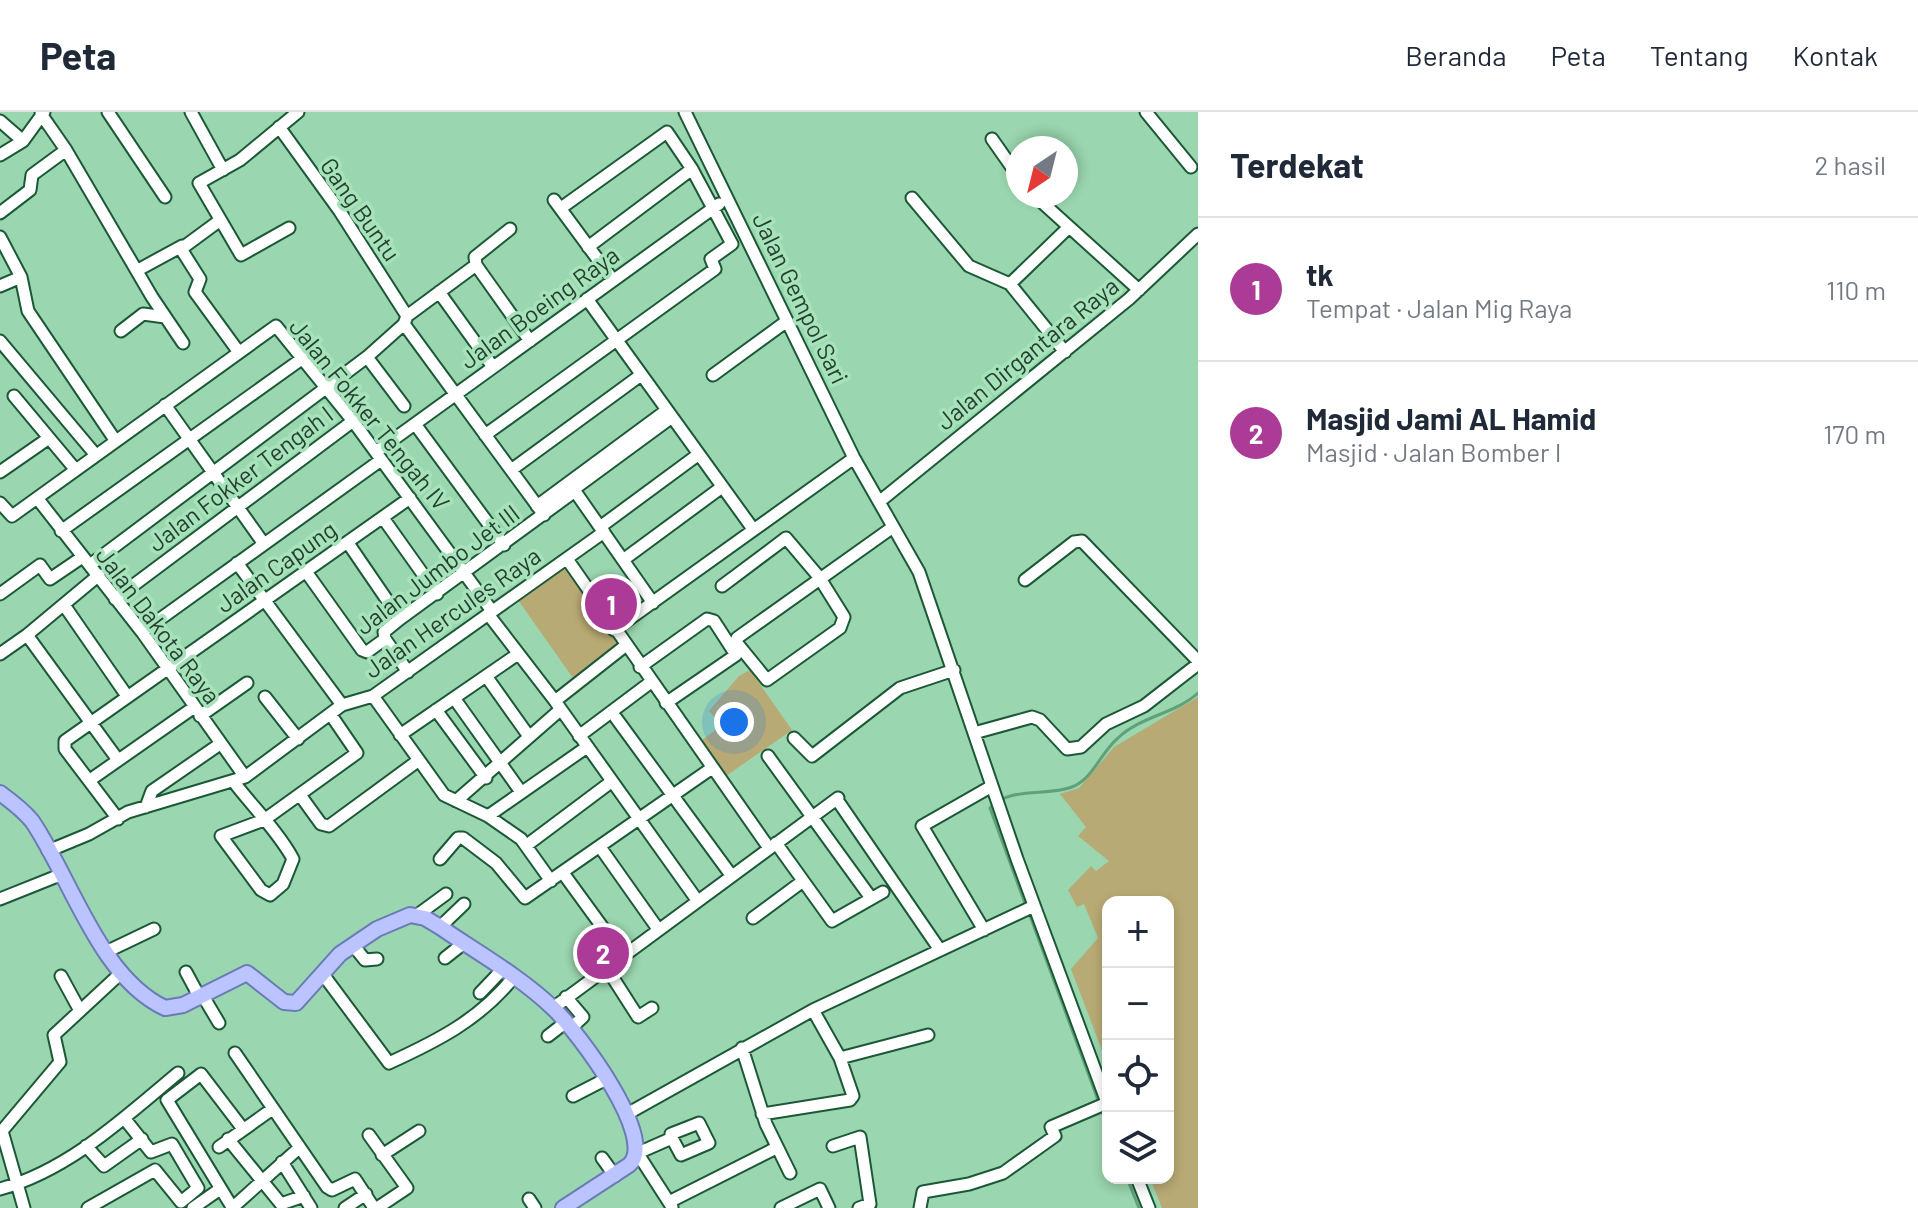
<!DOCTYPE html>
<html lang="id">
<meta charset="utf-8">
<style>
:root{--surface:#fff;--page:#f2f2f3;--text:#1f2937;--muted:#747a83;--line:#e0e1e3;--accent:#ac3b98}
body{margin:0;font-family:Barlow,sans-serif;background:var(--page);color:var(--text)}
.controls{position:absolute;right:24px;bottom:24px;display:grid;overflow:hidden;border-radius:16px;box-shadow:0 4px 12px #0003}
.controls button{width:72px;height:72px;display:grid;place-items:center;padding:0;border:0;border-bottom:2px solid var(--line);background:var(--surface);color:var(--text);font:40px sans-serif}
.compass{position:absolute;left:1006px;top:24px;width:72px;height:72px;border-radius:50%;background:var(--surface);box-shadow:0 4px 12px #0003;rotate:215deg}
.you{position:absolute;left:734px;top:610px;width:28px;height:28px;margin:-20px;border:6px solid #fff;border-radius:50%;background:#1a73e8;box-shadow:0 0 0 12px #1a73e833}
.badge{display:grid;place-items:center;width:52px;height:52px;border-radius:50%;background:var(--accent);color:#fff;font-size:26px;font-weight:700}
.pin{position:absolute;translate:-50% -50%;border:4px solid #fff;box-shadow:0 2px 8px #0006}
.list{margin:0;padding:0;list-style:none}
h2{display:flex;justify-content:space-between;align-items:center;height:104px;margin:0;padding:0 32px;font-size:34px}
h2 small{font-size:26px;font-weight:400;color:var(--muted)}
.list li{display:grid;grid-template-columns:52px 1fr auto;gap:24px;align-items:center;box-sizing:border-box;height:144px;padding:0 32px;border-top:2px solid var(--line)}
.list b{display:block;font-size:30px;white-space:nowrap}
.list p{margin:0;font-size:26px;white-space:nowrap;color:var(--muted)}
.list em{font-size:26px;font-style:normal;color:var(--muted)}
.icon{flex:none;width:44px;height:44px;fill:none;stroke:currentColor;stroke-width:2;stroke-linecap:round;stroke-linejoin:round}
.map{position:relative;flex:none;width:1198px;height:1096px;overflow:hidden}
header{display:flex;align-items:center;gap:48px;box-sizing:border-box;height:112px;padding:0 40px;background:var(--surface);border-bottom:2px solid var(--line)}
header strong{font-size:38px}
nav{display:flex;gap:44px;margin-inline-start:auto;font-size:28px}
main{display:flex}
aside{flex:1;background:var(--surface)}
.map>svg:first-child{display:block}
.green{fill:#b8aa74}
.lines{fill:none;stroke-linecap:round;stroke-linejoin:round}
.stream{stroke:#5fa178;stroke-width:3}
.minor-casing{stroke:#1b5836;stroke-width:15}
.major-casing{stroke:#697cb6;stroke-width:18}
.minor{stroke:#fff;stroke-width:11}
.major{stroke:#bbc4fe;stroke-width:14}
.labels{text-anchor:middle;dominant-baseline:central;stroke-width:7;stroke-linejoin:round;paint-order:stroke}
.street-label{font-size:24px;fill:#263f2f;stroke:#a6e3bb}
</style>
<header>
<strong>Peta</strong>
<nav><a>Beranda</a><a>Peta</a><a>Tentang</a><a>Kontak</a></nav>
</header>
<main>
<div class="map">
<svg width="1198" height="1096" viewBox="0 0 1198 1096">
<rect width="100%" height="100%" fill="#9ad6af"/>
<path class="green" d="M565 453 619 533 573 566 518 488Z
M750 558 792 618 726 664 701 629 722 613 709 599 739 564Z
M1198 585V1096H1162L1150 1066H1168V790H1108V954L1071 857 1098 826 1084 792 1077 795 1068 778 1091 754 1096 759 1109 749 1078 724 1086 715 1060 682 1079 676 1114 635Z"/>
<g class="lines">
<path class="stream" d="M1026 794 990 696C1010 674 1046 685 1072 675 1093 667 1101 640 1118 626 1141 604 1175 602 1198 581
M1029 801 1108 1015
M1127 1066 1139 1096"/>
<defs>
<path id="minor" d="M108 0 165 85
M191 0 223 58
M685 0 854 346 919 460 1017 747 1108 993
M1146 0 1191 55
M0 9 23 29
M279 15 339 98 407 204
M992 27 1018 64
M66 38 152 185 183 231
M0 43 23 29 44 0
M1035 84 1139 178
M912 86 969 154 1010 172 1065 240
M554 88 613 168
M0 101 30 78 32 63 66 38 41 2
M219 109 181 137 200 167 195 180 238 239
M289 116 241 143 199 71 240 48 298 0
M0 125 21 165
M588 135 692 57
M476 153 475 145 510 117
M138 158 182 134
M1010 172 1068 116
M0 174 21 165 28 199 115 328
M439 180 493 255
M587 187 753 417
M404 212 544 403
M121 219 143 202 165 205
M0 229 95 342
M367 245 404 294
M713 263 787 209
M14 284 75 357
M165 293 264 432
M415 312 504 433
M485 323 715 157 711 147 732 132 692 57 667 20 561 96
M376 340 719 92
M511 358 641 263
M0 360 49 326
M572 375 653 491
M574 377 672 305
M37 386 142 520 245 665
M879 390 1129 187 1198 122
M0 391 12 404 276 214 353 309 492 499
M537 394 667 298
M383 406 437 482
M600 415 699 342
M61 419 303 246
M348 431 400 507
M567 447 769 736
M623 448 722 375
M237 451 342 593
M90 453 367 245 404 212 407 204 476 153 530 229
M307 461 362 538 367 540 385 527 384 520 400 507 575 379
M99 463 27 523 118 648
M1025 468 1074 430 1082 429 1198 549
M722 474 786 426 819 465 844 505 840 516 767 568 736 530 737 526 893 415
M0 482 40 453 50 467 81 446
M115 487 353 309
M64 493 127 584
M488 502 555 589 697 788
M614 518 854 346
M142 520 381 348
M385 527 408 560
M0 542 27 523
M640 555 707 507 714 509 736 543 666 591
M486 564 528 623
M373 584 444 683 488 704 521 727 551 769
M265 585 298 627
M454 586 521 680
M555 589 625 534
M436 598 486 666
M200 604 247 571
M616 606 731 763
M974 621 1032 605 1040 608 1067 637 1081 635 1106 612 1144 594 1198 552
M400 623 518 542
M579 624 651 570
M794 626 812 644 900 576 954 558
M768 644 871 786
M90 668 193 596
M234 670 237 674C255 697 279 721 293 747L283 772 270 783 261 778 221 724 264 708 357 641 331 603
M300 683 321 712 329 714 419 648
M456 689 560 598
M840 692 940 838
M146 695 152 679 220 632
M488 704 587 635
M118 707 65 637V629L410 386
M776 731 832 809 883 780
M527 733 611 670
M600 735 658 817
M48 739 89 722 128 700 245 665 342 593 373 584 604 420
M440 747 458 726H463L496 751 525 786 712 656
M563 761 622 842
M0 787 60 763
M416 804 446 782
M753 806 803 769
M440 815 464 792
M984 818 922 714 992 674
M353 833 365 848 377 847
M108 839 154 817
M445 846 464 831
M606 855 638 905 652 896
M186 860 200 886
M322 861 389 951C437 929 479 908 513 866
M61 864 79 897
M480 881 502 858
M203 884 219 911
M566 885 583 905 571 916
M553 896 838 686
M548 924 566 910
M742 936 766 1012 790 1061
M235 941 327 1075 332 1078 355 1067 374 1096
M840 946 928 923
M573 984 606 967
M627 1002 813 898 1034 794
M762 1002 850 988 853 984 840 946 813 898
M369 1023 407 1076 377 1096
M228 1027 281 1092 304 1084
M86 1034 104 1054 142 1027
M833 1034 860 1025 870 1092 859 1096
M219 1035 271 998
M638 1041 672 1026 681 1043 709 1031 699 1011 671 1022 672 1026
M638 1042 672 1095
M382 1043 419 1019
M602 1046 615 1064
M282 1050 311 1096
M1137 1066 1149 1096
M0 1077C69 1058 124 1006 178 961
M529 1087 535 1096
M669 1090 776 1036
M232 1095 167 988 201 962 243 1017
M24 1096 2 1019 60 950 54 923 122 860
M88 1096 155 1058 181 1090 198 1076 172 1032 151 1040 124 1006
M193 1096 220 1077
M232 1096 299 1036
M345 1096 366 1082
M781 1096 820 1077 829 1096
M920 1096 923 1080 969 1072 1003 1061 1055 1024 1051 1015 1107 991"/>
<path id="major" d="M0 681C11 689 23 698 32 709 71 766 99 865 165 896L183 893 247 861 284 890 296 891 340 842 377 817 410 803 425 806 440 815C478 841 521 865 554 897 577 919 659 1027 629 1053L563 1096"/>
</defs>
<use href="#minor" class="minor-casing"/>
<use href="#major" class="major-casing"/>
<use href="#minor" class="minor"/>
<use href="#major" class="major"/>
</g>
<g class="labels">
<g class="street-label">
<text transform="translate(361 97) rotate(55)">Gang Buntu</text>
<text transform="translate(801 186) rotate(64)">Jalan Gempol Sari</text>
<text transform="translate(539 195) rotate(-36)">Jalan Boeing Raya</text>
<text transform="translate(1027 241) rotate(-39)">Jalan Dirgantara Raya</text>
<text transform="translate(370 302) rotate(51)">Jalan Fokker Tengah IV</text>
<text transform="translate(240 366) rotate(-37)">Jalan Fokker Tengah I</text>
<text transform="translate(276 454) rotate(-35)">Jalan Capung</text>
<text transform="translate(437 457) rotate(-37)">Jalan Jumbo Jet III</text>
<text transform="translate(452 500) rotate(-35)">Jalan Hercules Raya</text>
<text transform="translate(159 513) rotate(53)">Jalan Dakota Raya</text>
</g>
</g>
</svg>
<div class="controls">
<button>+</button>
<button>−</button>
<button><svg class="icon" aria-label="locate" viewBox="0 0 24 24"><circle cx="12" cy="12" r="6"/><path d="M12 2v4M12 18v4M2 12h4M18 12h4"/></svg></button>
<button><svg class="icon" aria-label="layers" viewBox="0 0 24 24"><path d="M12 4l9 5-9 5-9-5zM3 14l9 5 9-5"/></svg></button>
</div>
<svg class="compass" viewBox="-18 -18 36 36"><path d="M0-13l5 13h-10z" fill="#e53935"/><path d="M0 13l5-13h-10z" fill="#747a83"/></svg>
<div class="you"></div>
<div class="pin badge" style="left:611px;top:492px">1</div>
<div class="pin badge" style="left:603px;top:841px">2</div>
</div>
<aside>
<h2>Terdekat<small>2 hasil</small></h2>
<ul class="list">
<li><span class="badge">1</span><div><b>tk</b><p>Tempat · Jalan Mig Raya</p></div><em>110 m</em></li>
<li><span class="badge">2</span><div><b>Masjid Jami AL Hamid</b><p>Masjid · Jalan Bomber I</p></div><em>170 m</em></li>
</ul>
</aside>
</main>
